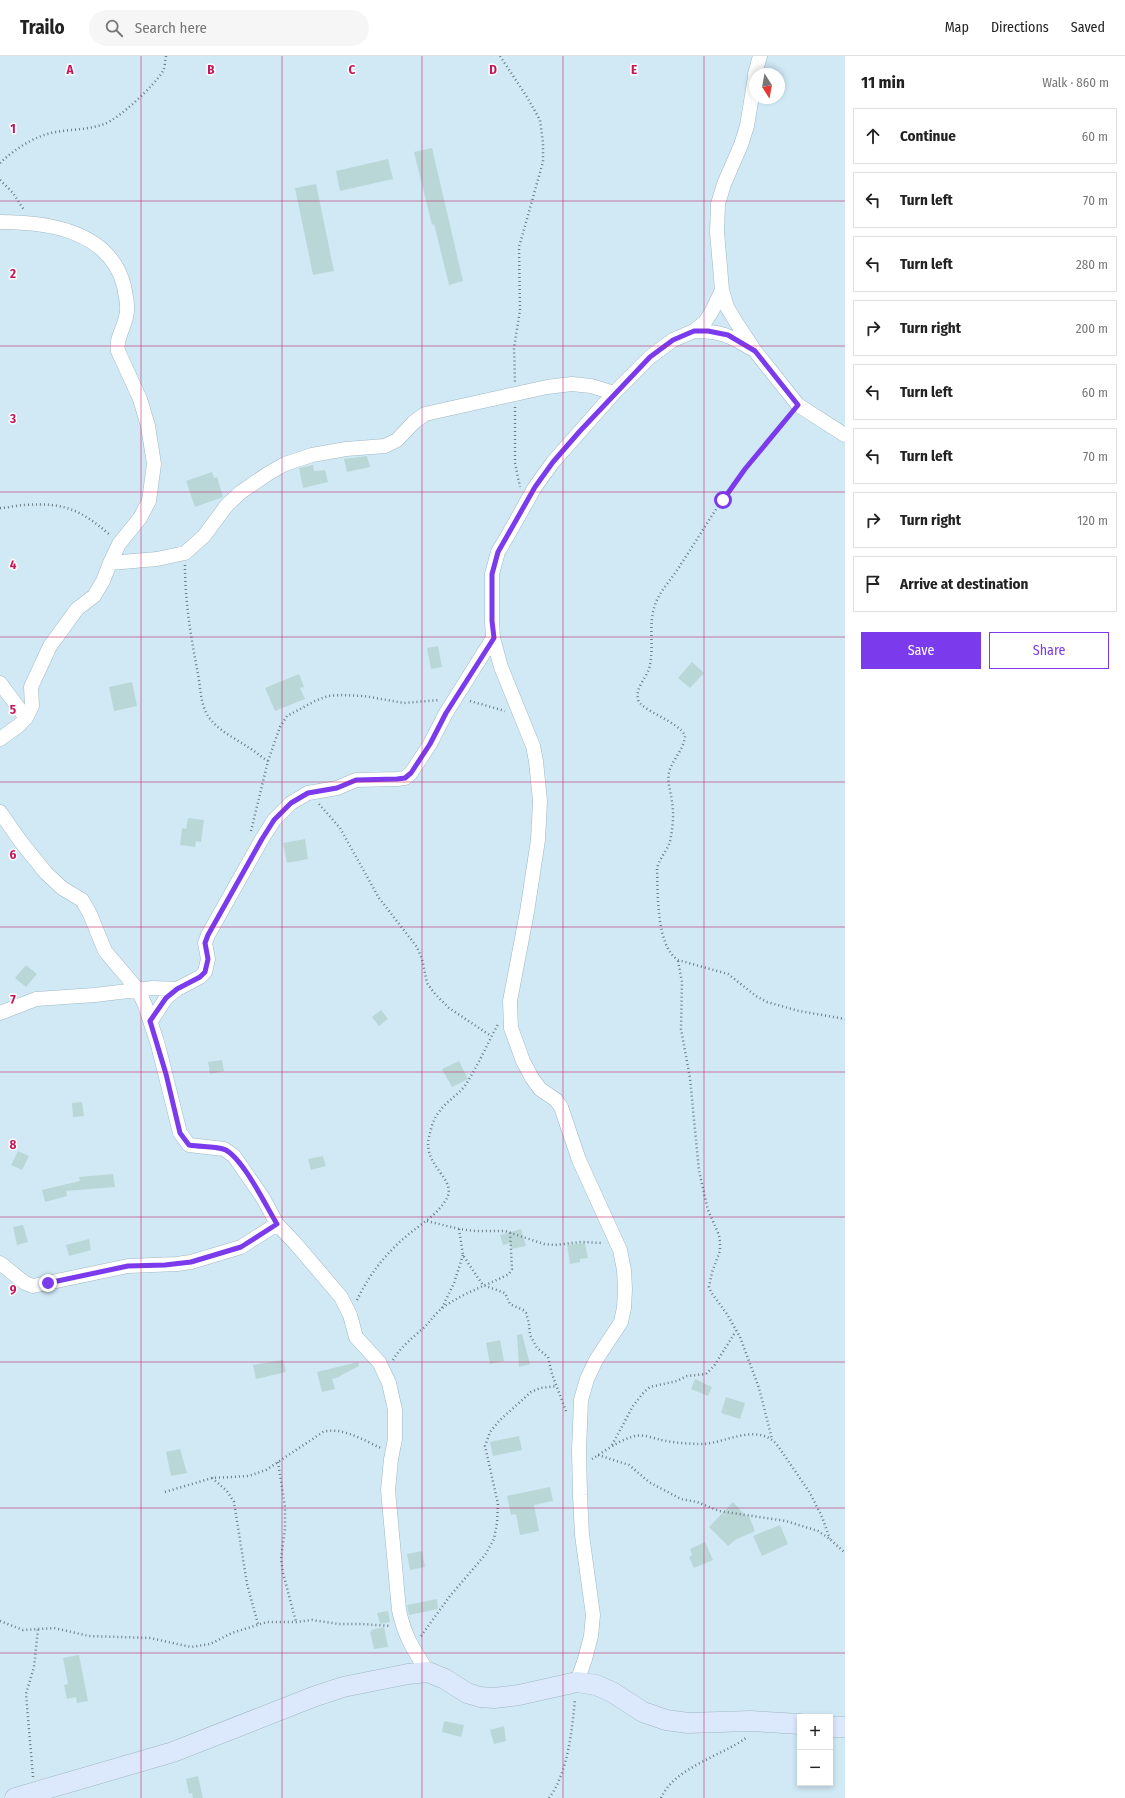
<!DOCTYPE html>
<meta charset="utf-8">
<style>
:root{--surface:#fff;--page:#f6f6f6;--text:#222;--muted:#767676;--line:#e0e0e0;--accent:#7c3aed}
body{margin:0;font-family:"Fira Sans Condensed",sans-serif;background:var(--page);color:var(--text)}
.controls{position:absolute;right:12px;bottom:12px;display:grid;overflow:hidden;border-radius:0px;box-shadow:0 2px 6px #0003}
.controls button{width:36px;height:36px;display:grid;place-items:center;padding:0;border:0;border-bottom:1px solid var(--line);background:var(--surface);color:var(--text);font:20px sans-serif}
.compass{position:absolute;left:749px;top:12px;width:36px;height:36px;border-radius:50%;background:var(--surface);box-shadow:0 2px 6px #0003;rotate:169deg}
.stop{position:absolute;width:12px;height:12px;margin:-9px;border:3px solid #7c3aed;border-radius:50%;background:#fff}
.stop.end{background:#7c3aed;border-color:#fff;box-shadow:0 1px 4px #0008}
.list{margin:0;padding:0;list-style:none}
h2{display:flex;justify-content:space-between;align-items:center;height:52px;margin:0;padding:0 16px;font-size:17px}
h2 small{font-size:13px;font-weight:400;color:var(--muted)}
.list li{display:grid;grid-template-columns:26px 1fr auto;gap:12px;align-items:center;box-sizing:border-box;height:56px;margin:0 8px 8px;padding:0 8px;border:1px solid var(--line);border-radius:0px}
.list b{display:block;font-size:15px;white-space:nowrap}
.list em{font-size:13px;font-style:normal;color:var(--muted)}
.actions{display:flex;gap:8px;padding:12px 16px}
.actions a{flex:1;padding:9px 0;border:1px solid var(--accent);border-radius:0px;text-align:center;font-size:14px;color:var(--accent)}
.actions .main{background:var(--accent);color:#fff}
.icon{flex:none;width:22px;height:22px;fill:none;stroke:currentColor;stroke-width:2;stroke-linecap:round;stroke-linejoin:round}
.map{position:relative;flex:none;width:845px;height:1742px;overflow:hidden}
header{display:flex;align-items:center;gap:24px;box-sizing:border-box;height:56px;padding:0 20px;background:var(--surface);border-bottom:1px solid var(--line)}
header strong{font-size:19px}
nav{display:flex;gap:22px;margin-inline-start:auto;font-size:14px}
.search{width:280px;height:36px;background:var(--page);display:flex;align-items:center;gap:10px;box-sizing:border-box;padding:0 14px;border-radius:22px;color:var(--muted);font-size:15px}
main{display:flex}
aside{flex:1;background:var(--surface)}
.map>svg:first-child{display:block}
.building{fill:#bad7d7}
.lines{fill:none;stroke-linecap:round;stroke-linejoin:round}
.street-casing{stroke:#a0b8c3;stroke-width:15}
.secondary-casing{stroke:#a0b8c3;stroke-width:21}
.path{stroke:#6b7c83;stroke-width:2.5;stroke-dasharray:1 3;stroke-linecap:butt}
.street{stroke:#fff;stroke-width:14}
.secondary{stroke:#dce8fb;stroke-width:20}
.route{stroke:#7c3aed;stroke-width:5}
.grid{fill:none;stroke:#c2185b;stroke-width:1;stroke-opacity:0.55}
.grid-label{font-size:13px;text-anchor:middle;font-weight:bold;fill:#c2185b;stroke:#fff;stroke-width:3;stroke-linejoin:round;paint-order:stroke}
</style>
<header>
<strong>Trailo</strong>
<div class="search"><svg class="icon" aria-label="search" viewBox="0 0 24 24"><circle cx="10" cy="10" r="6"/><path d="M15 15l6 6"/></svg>Search here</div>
<nav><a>Map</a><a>Directions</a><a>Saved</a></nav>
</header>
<main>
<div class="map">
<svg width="845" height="1742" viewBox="0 0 845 1742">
<rect width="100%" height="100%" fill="#d0e9f5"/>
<path class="building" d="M432 92 463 225 449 229 434 168 432 169 414 96Z
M388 103 393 123 340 135 336 115Z
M316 128 334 215 313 219 295 132Z
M367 400 370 411 347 416 344 403Z
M313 409 314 415 325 414 328 426 303 432 299 412Z
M212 416 214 422 217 421 223 441 195 451 186 425Z
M438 590 442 611 431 613 427 592Z
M692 606 704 617 690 632 678 622Z
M299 618 304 631 300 632 305 643 275 655 265 632Z
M132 626 137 650 114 655 109 631Z
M188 762 204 764 201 786 196 785 195 791 180 789 182 772 186 773Z
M305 783 308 803 287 807 283 787Z
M26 909 37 918 26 931 15 922Z
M381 954 388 963 379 970 372 961Z
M222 1004 224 1015 210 1018 208 1006Z
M459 1005 468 1023 452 1031 442 1013Z
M82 1046 84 1060 73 1061 72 1047Z
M18 1095 29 1100 22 1114 11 1109Z
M323 1100 326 1110 311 1114 308 1103Z
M113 1118 115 1131 66 1135 67 1140 45 1146 42 1134 80 1125 79 1121Z
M23 1169 28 1186 17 1189 13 1171Z
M521 1173 526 1190 512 1193 510 1187 503 1189 500 1179Z
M89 1183 91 1194 69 1200 66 1189Z
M585 1187 588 1202 580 1203V1206L570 1208 567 1189Z
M522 1278 530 1308 519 1311 517 1279Z
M500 1284 504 1305 490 1308 486 1287Z
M283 1304 286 1316 256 1323 253 1309Z
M358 1306 359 1310 340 1320V1321L332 1323 335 1333 322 1336 317 1316Z
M695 1323 712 1331 708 1340 691 1333Z
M726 1341 745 1347 740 1363 721 1357Z
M519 1380 522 1394 493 1400 490 1386Z
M180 1393 187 1417 171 1420 166 1396Z
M550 1431 553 1445 534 1449 539 1475 520 1479 516 1458 511 1459 507 1440Z
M733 1446 747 1461 749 1460 755 1475 735 1484 728 1490 709 1471Z
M780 1469 788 1488 762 1500 753 1480Z
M705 1486 713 1504 694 1512 689 1501 692 1499 690 1493Z
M422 1495 425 1511 410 1514 407 1498Z
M437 1543 438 1553 409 1559 407 1549Z
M388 1555 390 1566 380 1568 377 1557Z
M384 1571 388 1591 374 1593 370 1576H372L371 1574Z
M79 1599 88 1645 77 1647 76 1641 67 1643 64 1629 68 1628 63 1602Z
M444 1665 464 1669 461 1681 442 1676Z
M504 1670 506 1685 494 1688 490 1674Z
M198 1720 203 1742H193L192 1737 189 1738 186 1723Z"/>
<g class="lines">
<defs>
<path id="street" d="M755 18 760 0
M755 21 747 70 741 89 724 128 718 148 717 176 722 234 727 251 736 266 755 295 798 349 845 379
M0 166C49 166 110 175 124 230 125 238 128 247 127 254 127 269 115 281 118 295L140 343 148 370 154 408 149 445 140 462 119 488 110 507 103 525 94 540 77 553 50 590 31 631 32 650 26 662 18 670 0 683
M694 275C718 275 730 279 750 292
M110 507 157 503 185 497 204 480 227 449 241 436 269 417 285 408 312 399 346 393 385 390 397 384 414 366 425 358 547 331 572 328 591 330 614 337
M0 627 26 662
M0 756 21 786 46 817 62 832 82 844 90 858 105 895 138 934 145 949 158 989 180 1077 189 1089 224 1093 234 1100 263 1142 277 1168 295 1187 341 1241 350 1259 356 1281 379 1306 389 1327 395 1354V1383L391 1403 388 1434 399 1554C404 1579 414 1595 428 1616
M0 957 36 943 95 939 153 932 177 933
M151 965 166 942 177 933 200 921 205 916 208 903 205 887 208 879 262 783 274 764 291 747 308 737 337 732 356 724 397 723 405 722 411 717 430 688 446 657 493 582
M0 1207 25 1227 33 1230 128 1210 177 1208 191 1206 241 1191 277 1168
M577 1626 585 1603 591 1580 593 1559 582 1479 580 1439 579 1394 581 1344 587 1323 596 1304 621 1266 624 1252 625 1233 624 1214 620 1194 579 1104 561 1051 556 1044 540 1033 532 1022 523 1005 511 972 510 945 527 856 538 784 540 745 536 705 533 690 501 611 493 582 492 565V518L498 496 508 479 535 431 553 406 614 337 650 301 673 284 694 275 705 266 712 255 722 234"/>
<path id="secondary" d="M830 1671H845
M15 1742 173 1696 313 1641 343 1631 408 1618 428 1616 445 1623 467 1637 480 1641 494 1642 519 1639 577 1626 596 1629 612 1636 643 1656 666 1664 688 1667 750 1665 800 1668"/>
</defs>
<use href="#street" class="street-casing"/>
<use href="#secondary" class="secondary-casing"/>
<path class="path" d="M500 0 527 41 540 64 543 87V106L519 191 520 254 514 292 515 326
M0 107C15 93 34 80 56 76 72 73 88 74 104 68 119 63 155 29 163 15 165 11 165 5 166 0
M0 124 13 137 24 154
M515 351V407L520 431
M790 359C772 382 752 403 734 427 715 453 699 481 681 508 673 522 660 534 655 549 648 568 654 590 650 609 648 621 635 631 638 643 640 655 679 665 685 680 684 693 673 703 669 716 667 727 671 736 672 746 674 757 673 769 671 780 670 793 659 801 657 813 658 838 656 890 678 904L728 918 756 940 767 946 799 955 845 963
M0 452C8 452 17 449 25 449 64 446 81 454 110 479
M185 509C185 546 191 582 198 618 201 634 200 651 211 664 221 676 236 683 248 691 255 695 261 701 268 705
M470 645 505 655
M319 748 340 772 379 842 417 891 422 903 427 927 435 938 449 952 491 980
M251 775 268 705 280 671 287 660 315 645 328 640 341 639 364 640 404 647 439 644
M678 905 682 926 681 973 690 1022 699 1115 708 1154 719 1179 720 1186V1195L712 1216 709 1231 711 1236 727 1258 740 1281 759 1332 772 1383
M427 1165 459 1173 475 1175H505L544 1188 555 1189 581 1186 603 1187
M459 1173 463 1199 478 1222 483 1229 505 1237 510 1248 523 1254 526 1257 529 1268 530 1279 537 1292 548 1301 552 1318 567 1358
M357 1244C370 1217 387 1196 410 1177 423 1167 439 1157 447 1142 457 1123 422 1109 429 1081 431 1073 433 1063 439 1056 447 1044 461 1038 468 1025 479 1007 488 987 498 968
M442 1252 454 1227 463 1199
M393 1304C400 1292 410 1284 420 1275 428 1269 433 1260 441 1253 462 1237 486 1230 509 1218L512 1213 510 1176
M612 1389 633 1350 644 1336 650 1331 677 1325 687 1320 706 1318 714 1310 736 1275
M598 1399 629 1409 649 1426 660 1432 681 1443 697 1446 719 1455 786 1465 818 1475 830 1483 845 1497
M592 1403C605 1395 619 1384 635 1380 643 1378 653 1382 661 1384 675 1387 690 1388 704 1388 728 1386 759 1366 778 1390L810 1437 822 1461 830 1483
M278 1406 285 1451V1473L281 1503 283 1517 296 1566
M212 1422 227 1435 234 1446 247 1528 258 1568
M165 1436 212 1422 249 1420 266 1414 323 1376C341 1370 365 1385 381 1392
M0 1565 23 1574 54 1572 89 1580 150 1582 191 1591 210 1588 232 1577 267 1566H296L312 1564 339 1568H362L391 1570
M421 1580 450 1540 485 1499 494 1483 497 1467 498 1448 485 1390 490 1376 499 1365 531 1336 540 1332 557 1330
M33 1721 26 1638 34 1611 38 1573
M549 1742C568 1717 572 1674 575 1643
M661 1742C674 1712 721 1700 746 1682"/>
<use href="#street" class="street"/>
<use href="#secondary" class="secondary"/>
</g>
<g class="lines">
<path class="route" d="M48 1227 128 1210 165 1209 191 1206 241 1191 277 1168C267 1152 241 1098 223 1093 213 1090 200 1091 189 1089L180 1077 166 1018 150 965 166 942 177 933 200 921 205 916 208 903 205 887 208 879 262 783 274 764 291 747 308 737 337 732 356 724 397 723 405 722 411 717 430 688 446 657 494 582 492 565V518L498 496 535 431 553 406 580 375 650 301 673 284 694 275H708L728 279 755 295 798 349 745 413 723 444"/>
</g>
<path class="grid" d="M141 0V1742M282 0V1742M422 0V1742M563 0V1742M704 0V1742M0 145H845M0 290H845M0 436H845M0 581H845M0 726H845M0 871H845M0 1016H845M0 1161H845M0 1306H845M0 1452H845M0 1597H845"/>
<g class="grid-label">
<text x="70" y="18">A</text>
<text x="211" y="18">B</text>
<text x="352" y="18">C</text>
<text x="493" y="18">D</text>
<text x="634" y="18">E</text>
<text x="13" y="77">1</text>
<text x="13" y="222">2</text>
<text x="13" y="367">3</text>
<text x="13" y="513">4</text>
<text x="13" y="658">5</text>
<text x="13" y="803">6</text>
<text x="13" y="948">7</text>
<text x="13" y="1093">8</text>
<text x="13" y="1238">9</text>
</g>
</svg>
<div class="controls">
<button>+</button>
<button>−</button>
</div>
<svg class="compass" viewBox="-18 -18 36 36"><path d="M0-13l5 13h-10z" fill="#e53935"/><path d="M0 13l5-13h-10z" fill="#767676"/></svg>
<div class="stop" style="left:723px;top:444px"></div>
<div class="stop end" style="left:48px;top:1227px"></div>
</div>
<aside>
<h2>11 min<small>Walk · 860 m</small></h2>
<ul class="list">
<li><svg class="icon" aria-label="ahead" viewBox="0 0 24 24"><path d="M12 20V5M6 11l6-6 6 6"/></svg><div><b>Continue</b></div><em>60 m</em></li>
<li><svg class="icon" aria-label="left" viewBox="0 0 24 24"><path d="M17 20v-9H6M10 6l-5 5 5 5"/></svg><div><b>Turn left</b></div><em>70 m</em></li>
<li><svg class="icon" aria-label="left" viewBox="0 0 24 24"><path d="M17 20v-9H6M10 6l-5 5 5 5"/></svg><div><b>Turn left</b></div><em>280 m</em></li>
<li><svg class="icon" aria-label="right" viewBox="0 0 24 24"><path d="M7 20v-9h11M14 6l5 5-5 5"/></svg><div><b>Turn right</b></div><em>200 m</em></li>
<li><svg class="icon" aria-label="left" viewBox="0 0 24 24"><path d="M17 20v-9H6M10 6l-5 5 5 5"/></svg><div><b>Turn left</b></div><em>60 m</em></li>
<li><svg class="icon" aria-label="left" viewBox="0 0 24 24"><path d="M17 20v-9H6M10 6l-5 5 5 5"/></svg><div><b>Turn left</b></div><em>70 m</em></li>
<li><svg class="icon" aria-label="right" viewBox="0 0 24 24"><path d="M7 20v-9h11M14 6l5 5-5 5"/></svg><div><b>Turn right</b></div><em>120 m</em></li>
<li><svg class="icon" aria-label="arrive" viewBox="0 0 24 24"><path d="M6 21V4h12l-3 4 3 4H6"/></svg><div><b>Arrive at destination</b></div></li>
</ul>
<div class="actions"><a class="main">Save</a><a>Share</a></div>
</aside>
</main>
